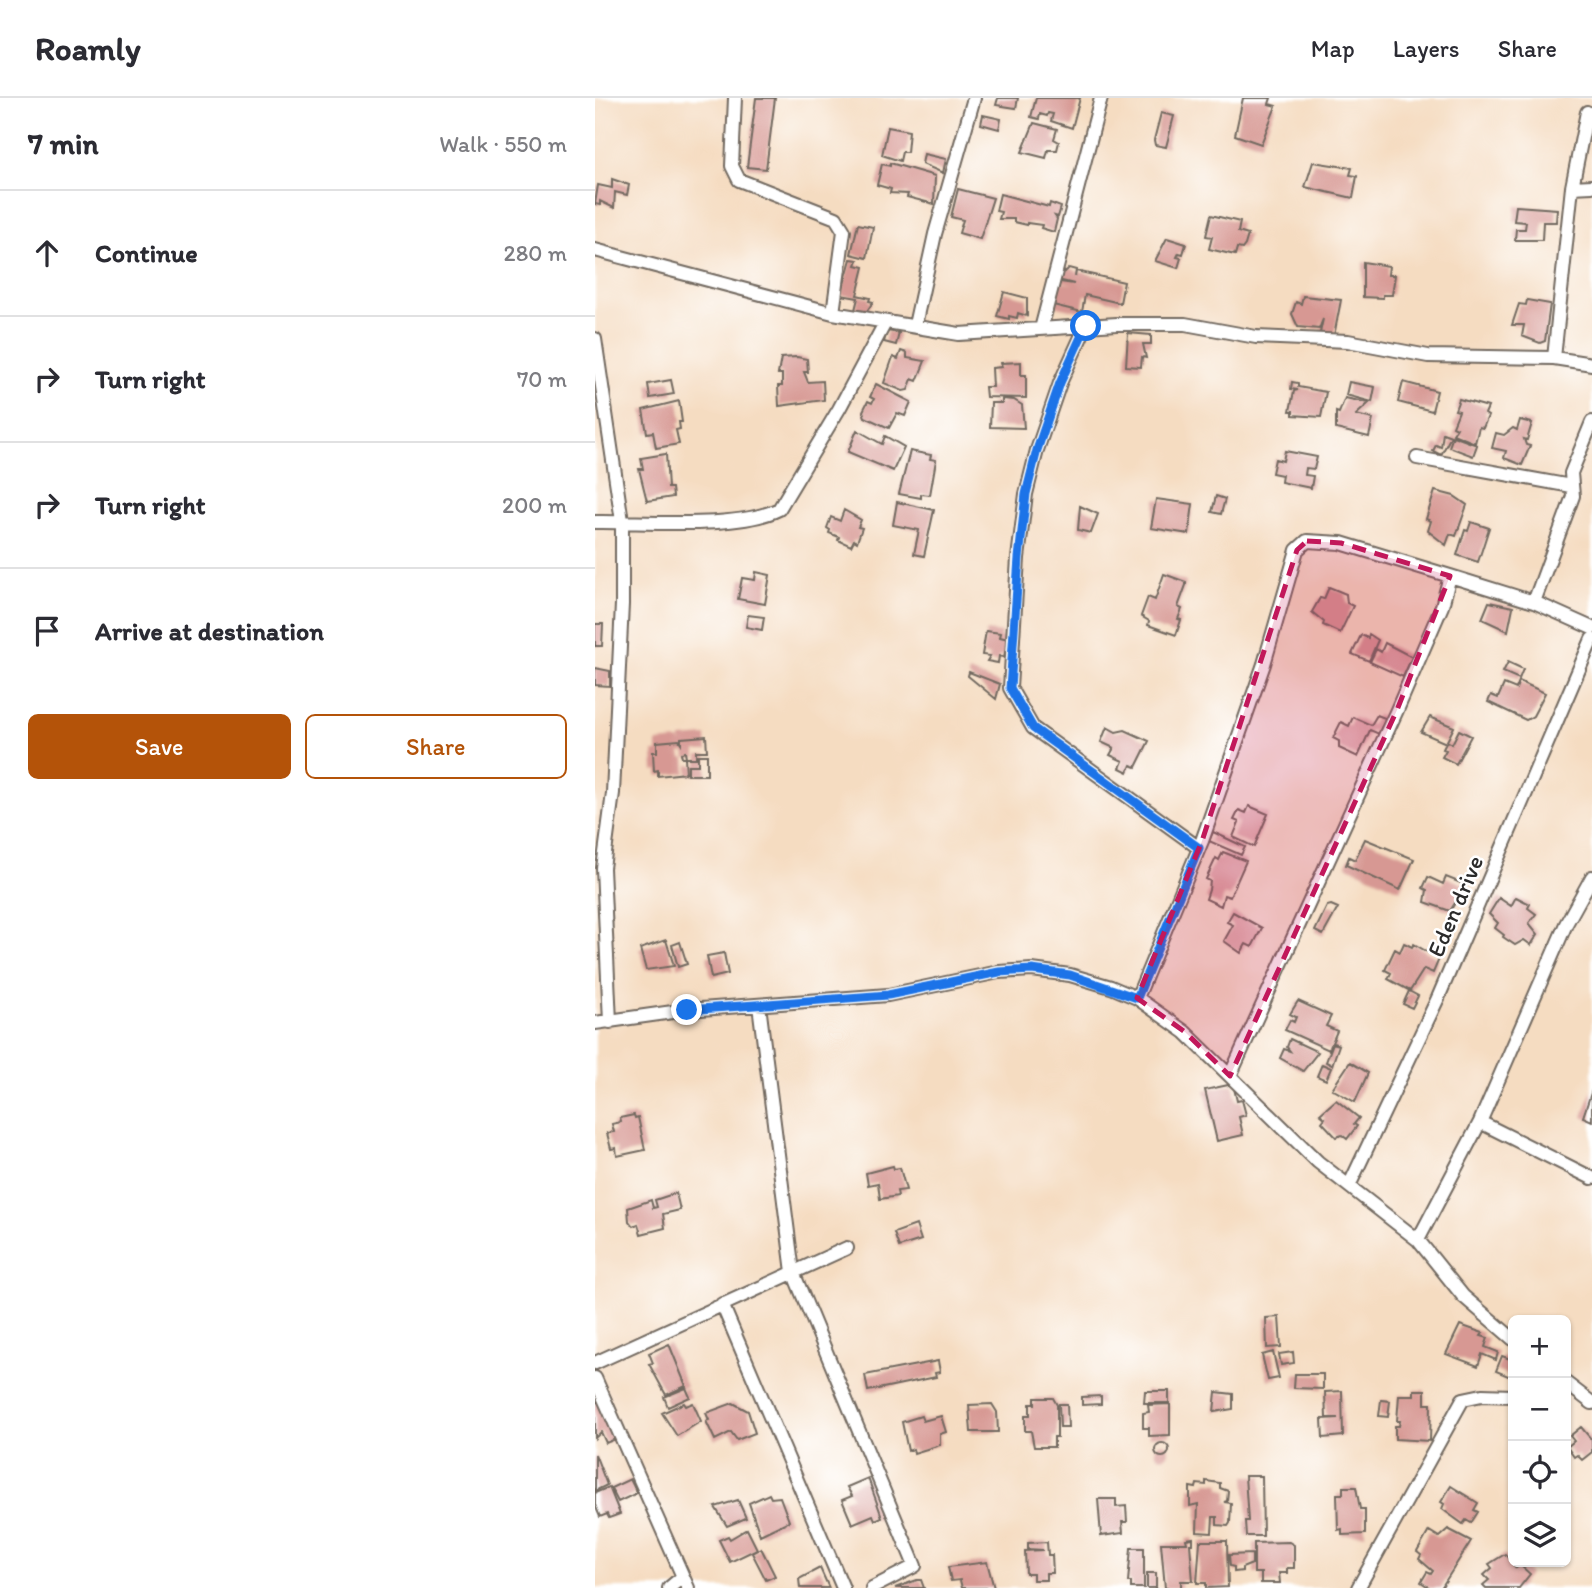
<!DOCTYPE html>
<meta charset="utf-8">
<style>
:root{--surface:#fff;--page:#f7f7f7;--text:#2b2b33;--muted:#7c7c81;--line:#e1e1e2;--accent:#b45309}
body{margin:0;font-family:Itim,sans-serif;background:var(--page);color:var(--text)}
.controls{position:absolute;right:21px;bottom:21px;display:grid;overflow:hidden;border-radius:10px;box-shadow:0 2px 5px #0004}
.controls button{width:63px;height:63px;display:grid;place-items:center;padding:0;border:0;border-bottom:2px solid var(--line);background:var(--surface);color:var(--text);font:35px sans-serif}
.stop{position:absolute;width:21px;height:21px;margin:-16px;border:5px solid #1a73e8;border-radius:50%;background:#fff}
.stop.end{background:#1a73e8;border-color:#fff;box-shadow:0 2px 7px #0008}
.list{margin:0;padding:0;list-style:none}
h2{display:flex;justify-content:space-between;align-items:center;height:91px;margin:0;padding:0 28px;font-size:30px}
h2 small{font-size:23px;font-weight:400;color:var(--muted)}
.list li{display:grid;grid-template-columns:46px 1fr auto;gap:21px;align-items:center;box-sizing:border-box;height:126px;padding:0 28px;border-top:2px solid var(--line)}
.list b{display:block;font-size:26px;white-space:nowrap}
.list em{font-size:23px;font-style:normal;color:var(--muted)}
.actions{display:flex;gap:14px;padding:21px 28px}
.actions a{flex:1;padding:16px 0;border:2px solid var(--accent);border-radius:10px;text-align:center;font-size:24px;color:var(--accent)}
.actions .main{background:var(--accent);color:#fff}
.icon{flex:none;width:38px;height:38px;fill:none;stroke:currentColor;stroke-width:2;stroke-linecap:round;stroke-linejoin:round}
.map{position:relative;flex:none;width:997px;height:1490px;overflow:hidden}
header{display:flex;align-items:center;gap:42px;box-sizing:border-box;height:98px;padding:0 35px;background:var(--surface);border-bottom:2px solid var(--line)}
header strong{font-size:33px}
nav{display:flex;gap:38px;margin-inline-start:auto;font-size:24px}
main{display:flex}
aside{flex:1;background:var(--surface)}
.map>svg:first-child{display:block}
.building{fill:#d79893}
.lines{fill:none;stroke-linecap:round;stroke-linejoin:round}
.minor-casing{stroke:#726960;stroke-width:16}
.minor{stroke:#fff;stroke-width:12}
.route{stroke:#1a73e8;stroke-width:9}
.marked{fill:#c2185b;fill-opacity:0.2;stroke:#c2185b;stroke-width:5;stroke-dasharray:14 9;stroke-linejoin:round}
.labels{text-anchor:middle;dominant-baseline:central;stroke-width:5;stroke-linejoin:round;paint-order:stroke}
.street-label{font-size:24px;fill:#2b2b2b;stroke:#fff}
</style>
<header>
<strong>Roamly</strong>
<nav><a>Map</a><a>Layers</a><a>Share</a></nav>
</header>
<main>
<aside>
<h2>7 min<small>Walk · 550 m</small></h2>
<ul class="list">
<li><svg class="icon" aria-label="ahead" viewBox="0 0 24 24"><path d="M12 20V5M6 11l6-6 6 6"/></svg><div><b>Continue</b></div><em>280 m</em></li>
<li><svg class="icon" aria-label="right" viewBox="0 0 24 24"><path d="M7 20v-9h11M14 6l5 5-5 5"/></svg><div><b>Turn right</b></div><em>70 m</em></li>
<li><svg class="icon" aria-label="right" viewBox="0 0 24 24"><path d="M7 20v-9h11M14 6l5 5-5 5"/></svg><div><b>Turn right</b></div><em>200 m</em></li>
<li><svg class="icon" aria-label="arrive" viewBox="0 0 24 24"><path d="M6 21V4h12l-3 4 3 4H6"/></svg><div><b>Arrive at destination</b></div></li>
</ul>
<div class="actions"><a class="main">Save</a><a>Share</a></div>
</aside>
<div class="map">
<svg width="997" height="1490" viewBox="0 0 997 1490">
<rect width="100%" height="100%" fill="#fff"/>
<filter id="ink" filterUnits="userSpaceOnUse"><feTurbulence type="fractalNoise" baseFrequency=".0143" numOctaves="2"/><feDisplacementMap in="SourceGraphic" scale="14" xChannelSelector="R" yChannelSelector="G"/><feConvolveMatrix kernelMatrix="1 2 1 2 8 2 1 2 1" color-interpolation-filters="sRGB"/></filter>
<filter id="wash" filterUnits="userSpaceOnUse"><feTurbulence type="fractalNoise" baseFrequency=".00686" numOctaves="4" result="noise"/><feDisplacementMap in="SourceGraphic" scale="28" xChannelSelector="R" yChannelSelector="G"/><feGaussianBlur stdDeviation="1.57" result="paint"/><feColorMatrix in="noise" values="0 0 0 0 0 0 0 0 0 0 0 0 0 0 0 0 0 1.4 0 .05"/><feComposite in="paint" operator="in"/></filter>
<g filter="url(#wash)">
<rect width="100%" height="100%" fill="#f5dcc1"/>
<g id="blocks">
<path class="building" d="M161 0H180L171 71 152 69Z
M403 0H423L421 10 401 7Z
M441 0H485L477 30 456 23 458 16 453 15 452 18 445 16 444 21 436 19Z
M648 0H676L674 6 681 8 666 46 640 37Z
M566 15 579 18 571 49 560 47 559 42Z
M388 17 406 21 404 31 386 26Z
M439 25 462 31 459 41 464 44 462 52H453L451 60 427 54Z
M293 29 314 33 312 54H307L305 63 287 57Z
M329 56 351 61 348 75 327 66Z
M718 64 757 70 755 77 762 78 758 100 710 89Z
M295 65 340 78 339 106 312 99 313 96 295 95 296 91 282 87 287 66 295 68Z
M17 81 34 87 32 97 20 94 19 110 5 103V107L0 106 3 87 17 90Z
M363 91 398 100 385 141 364 135 368 122 356 119Z
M405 96 454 109 455 105 466 109 463 119 460 118 462 121 459 134 446 130 447 127 432 125V127L419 124V121H404L406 114 401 113Z
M921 108 962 111 961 124H948L947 142H920L921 131H930L931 124 919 123Z
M616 117 645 124 643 134 653 137 650 147 647 151 642 150 640 157 614 151 617 139 611 138Z
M263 126 278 129 272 160 256 156Z
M572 140 591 146 588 156 584 155 582 159 586 160 583 170 560 163Z
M256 161 263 162 261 167 269 169 262 197 275 200 274 203 278 204 272 213 260 212 263 200 246 197Z
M768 164 794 168 793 177H800L797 197H788V200L768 199Z
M466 170 470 174 474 170 481 172 480 179 481 173 529 184 525 205 490 197 487 214 458 207 465 184 479 186 463 182Z
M409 194 432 200V218L423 215 422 220 414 218V221L402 218Z
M708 198 746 202 739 238 725 235 728 221 724 231 703 229 697 216 701 204 706 206Z
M932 202 955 206 950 243 945 245 927 238 929 227H917L924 206 931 207Z
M292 233 304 235 301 247 289 244Z
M533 235 556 237V246H548L551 260 547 259 546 269 531 268Z
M306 253 312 255V260L330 263 322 283 317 281 313 292 308 293 289 285 298 259 303 261Z
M202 259 212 261 213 274H209L213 284 228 283 229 302 184 308 183 288H187V276H183L186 260Z
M426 264V277H431V300L391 299 390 289H398L397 270 407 269 406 265Z
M76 282 79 296 55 300 53 286Z
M697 284 703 285V289L731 294 726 319 698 317V313H695L699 293 703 292 696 291Z
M754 284 780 289 777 304 751 297Z
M808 284 842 293 837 313 803 304Z
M281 286 316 304 310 318 302 315 294 330 270 319 268 313 273 303 277 305 279 301 275 299Z
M750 300 774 305 761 317 778 321 774 339 741 331V314L744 315Z
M407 301 419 302 427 307 429 330 395 329 396 305H407Z
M864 301 893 309 890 316 893 318 888 330 884 329 880 345 858 336 862 330 858 328 864 313 860 312Z
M84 303 87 324H84L85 331 81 332 84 346 61 350 58 334 52 335 48 312Z
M925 322 937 325 932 342 929 341 931 347 935 348 927 367 909 360 911 353 897 350 901 335 909 337 918 330 922 332Z
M262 332 287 346 290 338 309 349 298 373 253 354Z
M848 335 856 338 846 357 838 353 841 347 846 349Z
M858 338 882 347 878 358 854 349Z
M315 353 336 357 335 361 341 362 335 397 326 396V400L304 396Z
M690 353 722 359 719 371 711 370 710 377 718 378 716 390 686 384 687 377 677 375 680 361 688 363Z
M71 356 73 390H77L78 399 52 403 44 371H48L46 360Z
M840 393 859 398 872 407 861 438 855 436 851 447 833 433 836 423 831 421Z
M621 398 630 401 626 416 617 414Z
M561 401 598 406 594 436 556 430Z
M302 404 339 412 329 458 319 456 324 432 298 427Z
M485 408 503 416 496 435 483 432Z
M249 412 266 422 263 429 267 430 262 444 259 442 256 448 243 442 244 439 234 435 235 432 232 430 236 419 245 423Z
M876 424 894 430 883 464 862 457 870 432 873 433Z
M161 474 175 477 170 506 143 501 147 480 160 482Z
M569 476 591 484V487L583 509 587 511 583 521 586 522 581 537 553 527 554 523 546 518 553 499 560 502Z
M734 489 751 496 752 505 758 508 745 535 728 527 729 524 717 514 725 500 729 501Z
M894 504 918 509 913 533 887 521Z
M153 517 169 519 167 532 151 529Z
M0 526H8L7 548H0Z
M391 533 406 535 405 539 413 541 409 559 404 558 403 565 392 563 395 558 387 557Z
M774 536 783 542 774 563 757 556 766 537 773 540Z
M790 545 817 559 808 579 775 564 781 551 786 554Z
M913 564 928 571 924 581 908 574Z
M0 570 15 573V588L0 587Z
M374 574 405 586 401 601 373 578Z
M924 583 950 595 938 618 931 622 893 604 896 597 903 600 909 586 921 591Z
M782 617 795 622 790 632 786 630 784 636 775 632 763 659 744 650V643L738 640 746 624 754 628 758 619 776 627Z
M835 619 859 629 851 645 826 634Z
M512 629 521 634 530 632 554 643 541 669 536 667 533 674 525 670 528 663 515 657 519 650 506 644Z
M864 632 876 638 861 666 847 659 851 652 848 651 852 643 857 646Z
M111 638 112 653H101V660H91L90 654 86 655 87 660H90L91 675 63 678V672L59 673 58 654H62V644L84 642 86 645V640Z
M103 657H112V677H93V667H103Z
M654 708 673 716 659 749 638 739 644 724 639 722 644 712 651 715Z
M618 734 650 749 646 757 614 743Z
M770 741 819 761 805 792 751 767 754 759 760 762Z
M628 754 651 763 635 799 629 797 626 808 611 801 614 792 615 783 611 781 621 760 624 762Z
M833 779 848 786 851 779 871 787 855 813 830 804 832 792 828 790Z
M921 799 935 806 933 810 941 816 934 825 943 836 936 847 929 842 920 847 908 839 909 837 900 830 903 825 894 816 904 800 916 808Z
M736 807 743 810 728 837 720 833 732 808Z
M638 814 667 830 657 849 651 846 646 855 629 843 638 827 632 824Z
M71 842 79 868 51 872 45 851Z
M85 844 92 866 83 869 77 847Z
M809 845 817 849 819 846 844 861 838 875 829 871 815 893 793 881 796 875 790 872 800 851 805 854Z
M129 855 133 876 116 880 112 858Z
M814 893 823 898 817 910 808 906Z
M703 903 736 918 731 928 742 933 734 952 690 932 695 922 699 924 701 919 695 916Z
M695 941 723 954 708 973 685 960 689 951 695 953 692 949Z
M738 945 744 947 737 967 731 964Z
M755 964 773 975 760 1004 737 991Z
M727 966 736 970 731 982 722 978Z
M638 986 642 1003 647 1002 651 1017 644 1019 648 1037 622 1043 610 992Z
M997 992V1023L988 1019Z
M741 1002 764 1020 759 1026 762 1028 752 1041 747 1037 741 1039 727 1024 730 1020 725 1016Z
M39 1017 40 1020 43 1019 50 1052 22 1058 21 1050 16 1051 12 1035 19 1034 17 1026 26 1024 25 1020Z
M298 1068 299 1071 305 1070 311 1092 302 1093 303 1098 285 1101 283 1085 273 1087 271 1075Z
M81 1095 85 1112 68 1116 70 1130 46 1136 43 1126 38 1128 34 1123 33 1110 56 1102 58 1110 62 1109 60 1102Z
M321 1127 326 1142 304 1149 299 1135Z
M684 1219 686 1249 672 1250 671 1220Z
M865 1227 888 1235 886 1238 893 1240 890 1249 903 1254 901 1262 887 1256 883 1268 851 1256Z
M74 1246 91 1288 71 1297 54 1266 58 1265 54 1255Z
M678 1254 684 1280 673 1282 667 1257Z
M698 1254 699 1265 686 1267 684 1256Z
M907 1258 918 1262V1280L901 1273Z
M343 1263 345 1274 340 1275 341 1279 273 1293 270 1277Z
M700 1276H728V1291L699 1290Z
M91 1290 95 1299 73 1309 69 1299Z
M819 1292H830V1306H836L835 1343 800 1341V1328H804L805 1323H802L804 1297H819Z
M550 1293H574V1305H549Z
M747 1293 748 1338 728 1340 727 1321 743 1320H731L730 1294Z
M621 1294 638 1296V1311L619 1314Z
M506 1298V1306L487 1307V1299Z
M440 1300H458L462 1307V1339H459V1349H439L436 1333H430V1317H435V1306H440Z
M6 1302 23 1340 11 1345 6 1334 0 1340V1305Z
M786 1302 795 1303 793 1319 784 1318Z
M89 1305 91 1308 98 1305 106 1323 82 1338 67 1315Z
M138 1305 153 1313 160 1335 142 1342 136 1334 120 1342 111 1323 114 1322 111 1315Z
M397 1306 402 1314 403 1334H376L374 1307Z
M464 1306H472L473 1329H465Z
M575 1306V1337L554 1338V1330H548V1315L554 1314 553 1307Z
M326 1318 328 1323 346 1318 351 1334 345 1336V1347L319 1355 318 1351 313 1353 307 1324Z
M986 1329 997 1342V1354L987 1362 982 1357 979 1359 972 1349 979 1343 975 1338Z
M560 1352a7 7 0 1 1 14 0a7 7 0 1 1-14 0Z
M0 1356 12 1387 0 1393Z
M650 1378H667L668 1438H651L650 1423H653Z
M273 1380 287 1419 280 1422 278 1417 257 1426 247 1402 257 1398 252 1389Z
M35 1381 42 1395 23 1404 16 1390Z
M611 1383 625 1385V1390L633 1393 632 1403 629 1404 636 1405 635 1425 633 1428 622 1427V1419H618L617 1435 602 1434 603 1406 595 1408V1389L601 1390 602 1386 611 1387Z
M856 1388 883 1405 879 1412 883 1414 876 1425 871 1422 868 1426 847 1411 849 1406 846 1404Z
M14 1389 25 1416 14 1420 12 1416 5 1419 0 1407V1395Z
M748 1389H761L765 1411H770V1436L747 1437V1431L743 1432 742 1396H748Z
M174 1396 176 1400 185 1399 194 1423 165 1437 154 1405Z
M503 1401H521V1409L531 1408 532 1424H527L528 1435 506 1438Z
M143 1402 151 1420 132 1428 120 1409Z
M152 1431 162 1451 135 1464 124 1442 133 1438 135 1441Z
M853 1431 876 1443 846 1490H835L826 1484 832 1474 836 1476 838 1473 824 1461 826 1457 822 1454 834 1433 844 1439Z
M598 1440V1446H595L598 1483H586V1490H570L566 1445H592L591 1441Z
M605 1443H632L633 1489 611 1490V1485H602Z
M452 1444 453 1457H457L458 1475H451V1482H438V1476H431L430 1453 448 1452 433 1451V1445Z
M694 1444 699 1447V1470H692V1475H684L685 1485H666V1475H659V1445Z
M166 1450 180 1478 171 1482 157 1455Z
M536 1450H549V1490H536V1484H533Z
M657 1456V1466L647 1470V1473L639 1474V1469L635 1468 634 1457Z
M910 1456 921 1470 925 1467 935 1476 924 1490H891L888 1487 894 1482 889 1477 897 1470 894 1466Z
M392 1464 399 1490H367L365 1482 356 1483 353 1469Z
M225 1470 234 1490H205L204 1481Z
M552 1475H561V1490H552Z
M322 1482H326L329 1490H300Z"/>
</g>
</g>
<g filter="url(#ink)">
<use href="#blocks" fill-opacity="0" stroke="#726960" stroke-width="2"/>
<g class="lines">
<defs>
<path id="minor" d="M140 0 137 68 144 82 241 120 249 133 238 215
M977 89 997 88
M0 152 238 215 364 236 522 226H590L661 239 753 243 833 258 959 260 997 266
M320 227 340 136 379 0
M491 228 465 285 442 352 431 396 423 460 415 590 438 630 604 750
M446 231 506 0
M0 241 27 423V506L18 695 8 770 15 924
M959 260 977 89 992 14
M997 324 976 375 978 398 939 504 997 530
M822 360 976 388
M0 424C49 423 142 432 184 411L244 311 290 225
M855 478 939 504
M542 900 607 743 669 566 702 452 712 443 746 445 855 478 847 508 802 612 635 978
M164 907 198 1174 320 1468 277 1490
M0 925 92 912 293 897 404 874 437 872 475 877 516 889 542 900 590 934 723 1064 823 1142 868 1198 918 1241
M885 1024 997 1080
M754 1088 843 900 997 541
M823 1142 885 1024 971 826 997 779
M127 1206 248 1490
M0 1265 252 1150
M0 1280 93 1490
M971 1285 997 1305
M74 1490 86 1480
M763 1490 868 1301 887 1297 918 1298"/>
</defs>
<use href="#minor" class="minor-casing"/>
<use href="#minor" class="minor"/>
</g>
</g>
<g class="lines" filter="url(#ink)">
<path class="route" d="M92 912 293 897 404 874 437 872 475 877 542 900 604 750 438 630 415 590 424 460 431 396 442 352 465 285 491 228"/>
</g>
<path class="marked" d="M712 443 746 445 855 478 802 612 635 978 590 934 542 900 607 743 702 452Z"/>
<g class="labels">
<g class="street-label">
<text transform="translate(860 808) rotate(-67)">Eden drive</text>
</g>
</g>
</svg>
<div class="controls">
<button>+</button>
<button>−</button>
<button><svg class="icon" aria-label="locate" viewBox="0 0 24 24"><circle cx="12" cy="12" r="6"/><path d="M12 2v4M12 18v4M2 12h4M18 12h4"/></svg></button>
<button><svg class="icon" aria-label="layers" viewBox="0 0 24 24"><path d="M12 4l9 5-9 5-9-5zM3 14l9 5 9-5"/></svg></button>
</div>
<div class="stop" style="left:491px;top:228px"></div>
<div class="stop end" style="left:92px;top:912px"></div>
</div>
</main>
